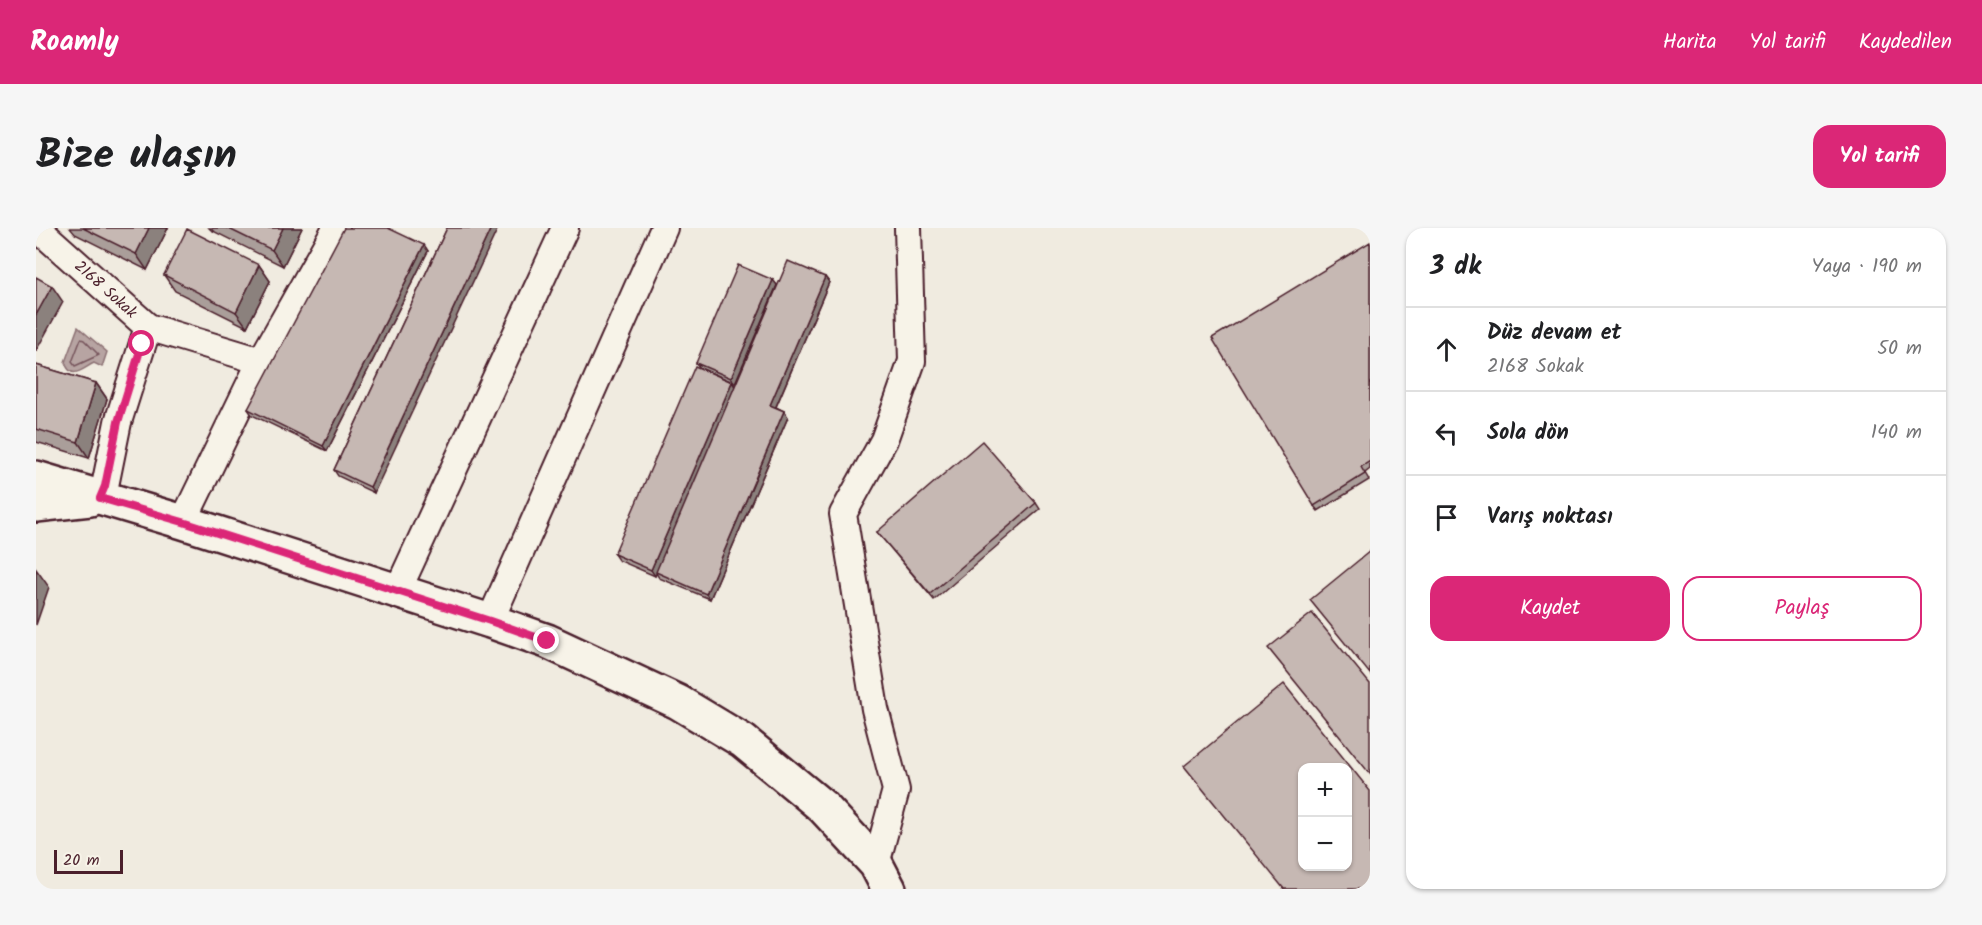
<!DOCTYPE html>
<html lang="tr">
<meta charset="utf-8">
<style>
:root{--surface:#fff;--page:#f6f6f6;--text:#202124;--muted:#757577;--line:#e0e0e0;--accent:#db2777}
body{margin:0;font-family:Kalam,sans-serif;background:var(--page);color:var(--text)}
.controls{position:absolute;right:18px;bottom:18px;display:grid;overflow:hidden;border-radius:12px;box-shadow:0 2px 4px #0004}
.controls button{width:54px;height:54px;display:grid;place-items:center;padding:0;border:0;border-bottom:2px solid var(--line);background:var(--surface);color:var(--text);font:30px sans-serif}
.scale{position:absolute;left:18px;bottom:15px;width:69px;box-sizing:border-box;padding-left:6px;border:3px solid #4a1f2b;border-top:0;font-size:16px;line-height:21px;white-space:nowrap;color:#4a1f2b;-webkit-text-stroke:4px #f7f3e8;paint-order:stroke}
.stop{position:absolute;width:18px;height:18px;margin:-14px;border:4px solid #db2777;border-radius:50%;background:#fff}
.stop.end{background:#db2777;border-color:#fff;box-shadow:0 2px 6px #0008}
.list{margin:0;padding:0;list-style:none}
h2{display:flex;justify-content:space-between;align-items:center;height:78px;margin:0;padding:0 24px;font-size:26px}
h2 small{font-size:20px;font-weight:400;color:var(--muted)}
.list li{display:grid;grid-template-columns:39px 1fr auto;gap:18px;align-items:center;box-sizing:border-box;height:84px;padding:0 24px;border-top:2px solid var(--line)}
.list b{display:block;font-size:22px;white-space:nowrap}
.list p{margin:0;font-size:20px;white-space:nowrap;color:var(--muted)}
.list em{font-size:20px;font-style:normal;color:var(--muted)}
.actions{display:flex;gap:12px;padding:18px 24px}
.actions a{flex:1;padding:14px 0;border:2px solid var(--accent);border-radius:18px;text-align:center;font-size:21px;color:var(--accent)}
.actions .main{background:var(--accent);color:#fff}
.icon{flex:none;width:33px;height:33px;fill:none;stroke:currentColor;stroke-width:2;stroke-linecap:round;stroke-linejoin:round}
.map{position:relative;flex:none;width:1334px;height:661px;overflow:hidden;border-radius:18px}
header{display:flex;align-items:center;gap:36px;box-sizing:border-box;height:84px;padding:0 30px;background:var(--accent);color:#fff}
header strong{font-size:28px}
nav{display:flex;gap:33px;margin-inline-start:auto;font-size:21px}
.intro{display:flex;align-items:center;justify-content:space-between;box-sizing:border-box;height:144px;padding:0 36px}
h1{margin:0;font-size:42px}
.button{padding:15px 27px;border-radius:18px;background:var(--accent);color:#fff;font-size:21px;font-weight:700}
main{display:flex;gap:36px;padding:0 36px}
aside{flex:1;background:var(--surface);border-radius:18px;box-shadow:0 2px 4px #0004}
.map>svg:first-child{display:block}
.water{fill:#b7a4a2;stroke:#8b6f72;stroke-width:1.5}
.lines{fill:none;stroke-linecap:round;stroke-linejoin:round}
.shore{stroke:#76545b;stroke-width:1.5}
.street-casing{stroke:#4a1f2b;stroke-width:30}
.secondary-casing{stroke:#4a1f2b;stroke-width:38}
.street{stroke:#f7f3e8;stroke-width:26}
.secondary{stroke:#f7f3e8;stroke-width:33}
.wall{fill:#aa9e9a;stroke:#4a1f2b;stroke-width:1.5}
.shaded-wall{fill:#8b817d;stroke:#4a1f2b;stroke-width:1.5}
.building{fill:#c6b8b3;stroke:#4a1f2b;stroke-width:1.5;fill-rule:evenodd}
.route{stroke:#db2777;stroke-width:8}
.labels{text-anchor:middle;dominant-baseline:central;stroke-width:6;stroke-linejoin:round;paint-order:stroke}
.street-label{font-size:16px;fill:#4a1f2b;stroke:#f7f3e8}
</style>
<header>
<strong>Roamly</strong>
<nav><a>Harita</a><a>Yol tarifi</a><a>Kaydedilen</a></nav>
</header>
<div class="intro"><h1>Bize ulaşın</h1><a class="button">Yol tarifi</a></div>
<main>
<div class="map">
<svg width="1334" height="661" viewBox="0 0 1334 661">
<rect width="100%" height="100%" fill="#f0ebe0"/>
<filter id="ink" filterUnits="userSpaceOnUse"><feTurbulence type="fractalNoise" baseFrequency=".0167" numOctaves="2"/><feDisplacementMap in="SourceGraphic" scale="12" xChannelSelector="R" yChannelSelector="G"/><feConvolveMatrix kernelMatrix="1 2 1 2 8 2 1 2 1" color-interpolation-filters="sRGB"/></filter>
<g filter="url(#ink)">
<path class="water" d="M42 99 71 124 66 139 58 135C47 140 35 154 29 134Z"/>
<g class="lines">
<path class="shore" d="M45 111 48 112 63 127 39 138 36 134Z"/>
<defs>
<g id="street">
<path id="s1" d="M1 0 112 99 82 194 69 258 64 270"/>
<path d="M112 99 225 133"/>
<path d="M147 294 225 133 300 0"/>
<path d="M361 364 529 0"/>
<path d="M454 393 628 0"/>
<path d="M840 636 860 562 839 481 807 286 848 212 876 133 872 0"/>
</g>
<path id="secondary" d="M0 250 147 294 454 393 511 413 642 474 707 513 787 579 840 636 853 661
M0 277 54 271"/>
</defs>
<use href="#street" class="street-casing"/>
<use href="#secondary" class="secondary-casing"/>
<use href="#street" class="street"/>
<use href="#secondary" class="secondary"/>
</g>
<path class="wall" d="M34 0H132L111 42 39 6Z
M173 0H266L247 38 175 2Z
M411 0 338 265 302 248 298 242Z
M1334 14V241L1329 245 1333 252 1282 283 1278 278Z
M388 17 392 23 291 223 216 187 212 181Z
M223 37 234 53 211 99 139 63 128 47Z
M789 49 793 54 740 179 748 183 752 189 674 371 623 350 620 345 619 348 582 332 578 326 696 154 699 158Z
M737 52 741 57 699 155 664 140 660 135Z
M0 137 60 155 71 171 53 230 0 214Z
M1000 275 1004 281 898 372 841 304Z"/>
<path class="shaded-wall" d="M113 0H132L111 42 100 26Z
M247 0H266L247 38 236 22Z
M455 0H462L338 265 334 259Z
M388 17 392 23 291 223 287 218Z
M223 37 234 53 211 99 200 84Z
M789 49 793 54 738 183 734 177Z
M737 52 741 57 699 155 695 150Z
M16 58 27 74 0 123V87Z
M696 154 700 160 619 348 615 342Z
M60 155 71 171 53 230 42 214Z
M748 183 752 189 674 371 670 366Z
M0 341 13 359 0 397Z"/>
<path class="building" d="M47 0H113L100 26Z
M191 0H247L236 22Z
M308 0H352L388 17 287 218 212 181Z
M411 0H455L334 259 298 242Z
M151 1 223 37 200 84 128 47Z
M1334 14V233L1325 239 1329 246 1278 278 1176 110Z
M752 33 789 49 734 177 748 183 670 366 620 344Z
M702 37 737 52 695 150 660 135Z
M0 49 16 58 0 87Z
M0 137 60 155 42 214 0 201Z
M659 138 696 154 615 342 578 326Z
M946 213 1000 275 894 366 841 304Z
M1334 323V446L1274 372Z
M1276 385 1334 456V546L1232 420Z
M1248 456 1334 563V659L1332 661H1248L1148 538ZM1266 540H1311V639H1266Z"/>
</g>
<g class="lines" filter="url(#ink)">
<path class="route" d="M106 116 82 194 69 258 64 270 147 294 454 393 511 413"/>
</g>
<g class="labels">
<g class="street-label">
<text stroke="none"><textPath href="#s1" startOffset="92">2168 Sokak</textPath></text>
</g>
</g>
</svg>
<div class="controls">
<button>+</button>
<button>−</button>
</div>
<div class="scale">20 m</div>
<div class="stop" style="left:106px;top:116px"></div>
<div class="stop end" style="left:511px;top:413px"></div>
</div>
<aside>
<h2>3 dk<small>Yaya · 190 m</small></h2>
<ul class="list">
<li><svg class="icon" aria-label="ahead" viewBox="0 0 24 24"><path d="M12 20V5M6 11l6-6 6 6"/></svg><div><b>Düz devam et</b><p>2168 Sokak</p></div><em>50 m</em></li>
<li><svg class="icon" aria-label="left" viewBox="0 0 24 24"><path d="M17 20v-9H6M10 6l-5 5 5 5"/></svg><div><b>Sola dön</b></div><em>140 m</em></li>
<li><svg class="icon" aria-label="arrive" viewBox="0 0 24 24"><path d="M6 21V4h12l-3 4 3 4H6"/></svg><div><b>Varış noktası</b></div></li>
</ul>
<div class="actions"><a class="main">Kaydet</a><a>Paylaş</a></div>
</aside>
</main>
